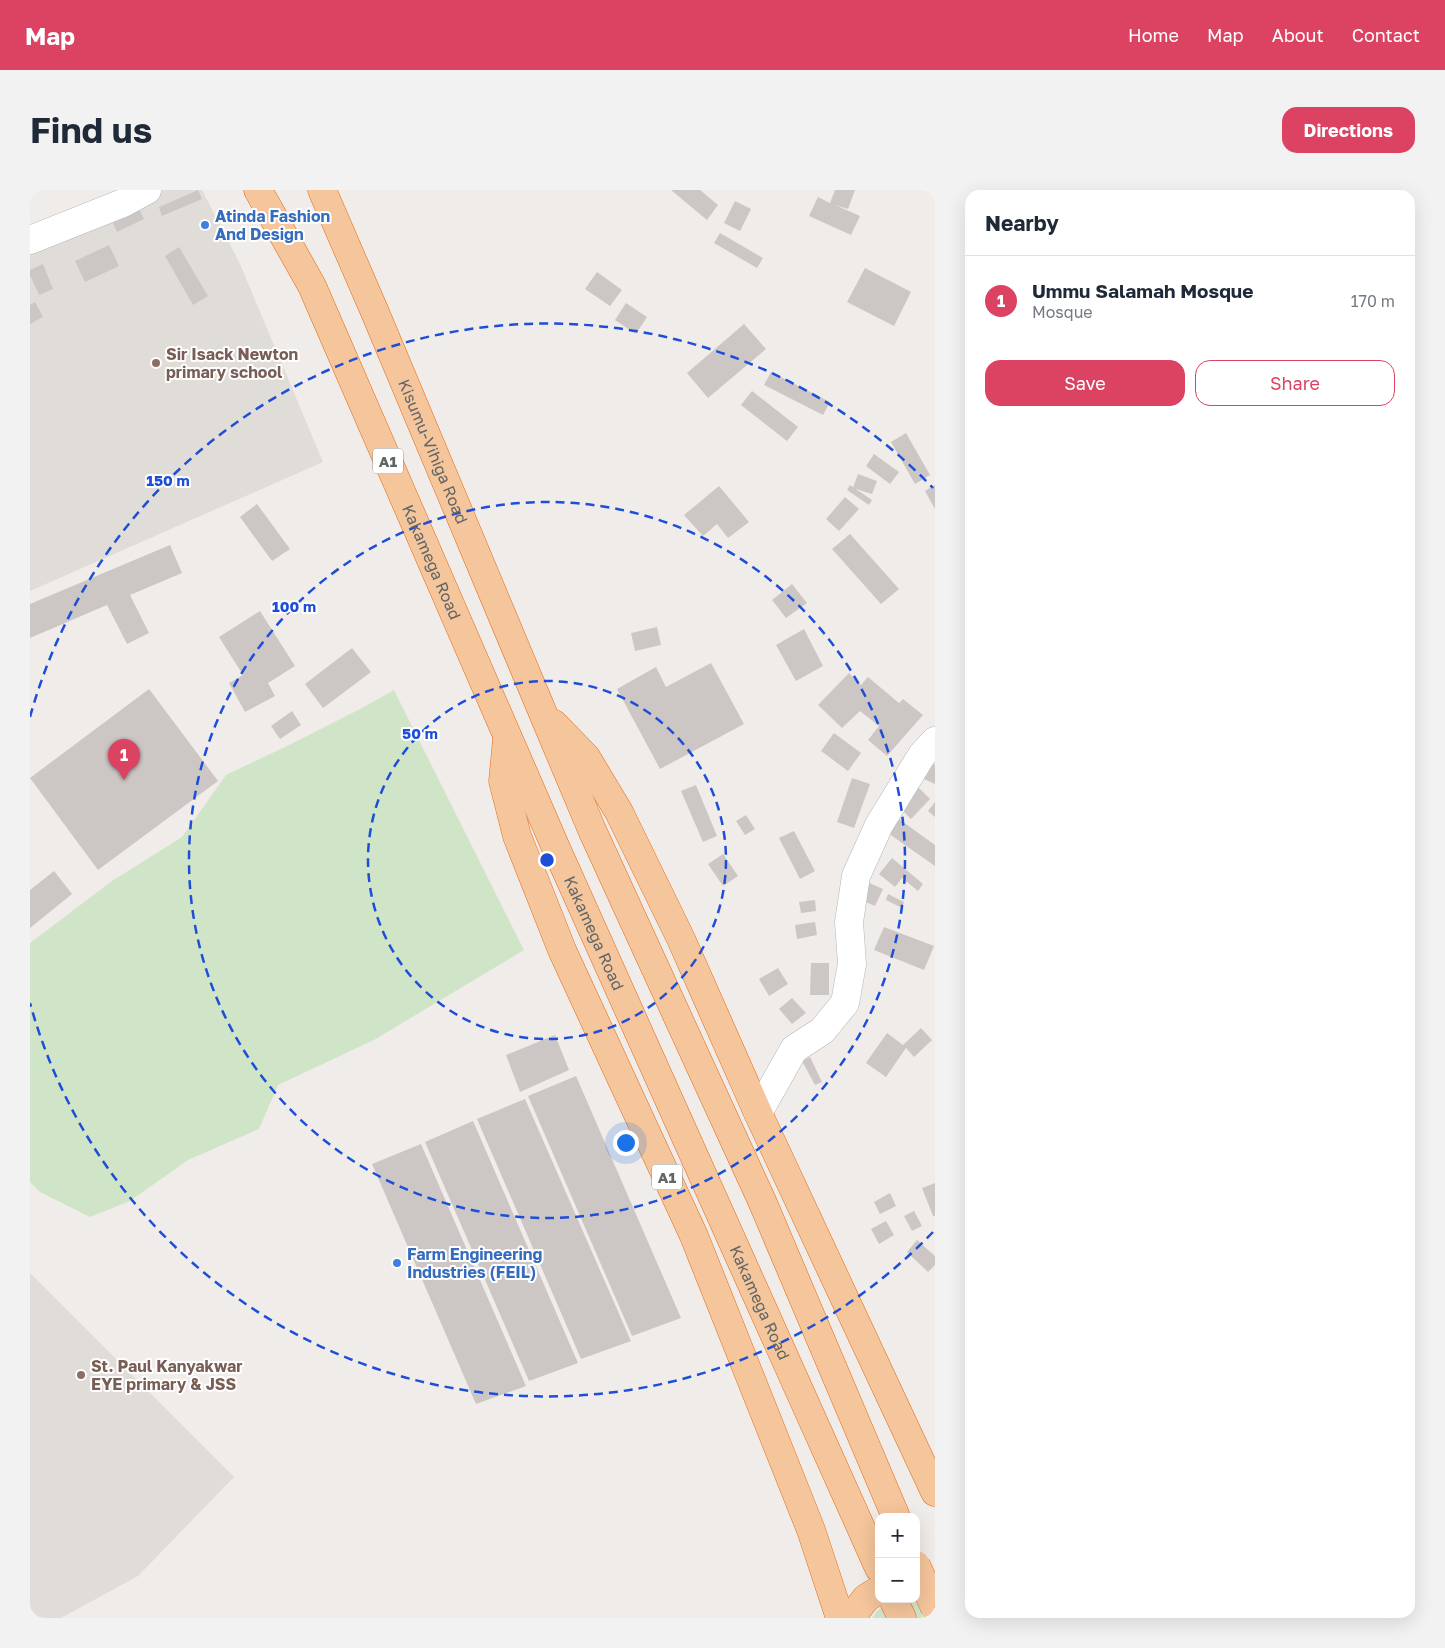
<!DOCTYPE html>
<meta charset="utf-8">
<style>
:root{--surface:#fff;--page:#f2f2f3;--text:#1f2937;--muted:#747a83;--line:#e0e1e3;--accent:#dc4262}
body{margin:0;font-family:"Golos Text",sans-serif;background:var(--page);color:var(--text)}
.controls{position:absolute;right:15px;bottom:15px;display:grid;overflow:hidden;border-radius:10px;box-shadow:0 5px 20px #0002}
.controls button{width:45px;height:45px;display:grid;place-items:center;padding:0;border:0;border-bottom:1px solid var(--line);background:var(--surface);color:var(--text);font:25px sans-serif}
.you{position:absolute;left:595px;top:952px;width:18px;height:18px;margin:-12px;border:4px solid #fff;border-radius:50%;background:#1a73e8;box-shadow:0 0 0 8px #1a73e833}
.badge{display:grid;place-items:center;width:32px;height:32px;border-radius:50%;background:var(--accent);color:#fff;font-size:16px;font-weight:700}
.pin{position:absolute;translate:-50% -41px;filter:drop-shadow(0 1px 2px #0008)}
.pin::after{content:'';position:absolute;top:26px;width:18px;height:15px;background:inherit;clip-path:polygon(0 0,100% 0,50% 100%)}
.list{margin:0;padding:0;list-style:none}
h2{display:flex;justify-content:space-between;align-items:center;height:65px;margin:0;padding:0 20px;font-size:21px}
h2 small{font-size:16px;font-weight:400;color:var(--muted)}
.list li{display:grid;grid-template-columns:32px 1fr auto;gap:15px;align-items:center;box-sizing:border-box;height:90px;padding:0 20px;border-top:1px solid var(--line)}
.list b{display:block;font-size:19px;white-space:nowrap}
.list p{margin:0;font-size:16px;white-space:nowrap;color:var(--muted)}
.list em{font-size:16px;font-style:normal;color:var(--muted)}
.actions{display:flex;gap:10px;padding:15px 20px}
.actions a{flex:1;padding:11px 0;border:1px solid var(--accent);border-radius:15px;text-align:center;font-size:18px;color:var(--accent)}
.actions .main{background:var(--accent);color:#fff}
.map{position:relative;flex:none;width:905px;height:1428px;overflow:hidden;border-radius:15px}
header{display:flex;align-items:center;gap:30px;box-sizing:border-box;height:70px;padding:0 25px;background:var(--accent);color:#fff}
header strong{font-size:24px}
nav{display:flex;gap:28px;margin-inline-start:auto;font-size:18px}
.intro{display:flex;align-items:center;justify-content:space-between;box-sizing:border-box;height:120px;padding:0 30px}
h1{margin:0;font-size:35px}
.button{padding:12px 22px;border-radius:15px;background:var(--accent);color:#fff;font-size:18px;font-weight:700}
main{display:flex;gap:30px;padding:0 30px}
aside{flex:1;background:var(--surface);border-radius:15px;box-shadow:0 5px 20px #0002}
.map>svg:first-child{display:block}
.education{fill:#e0dcd7}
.green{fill:#d0e5c8}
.building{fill:#ccc7c5}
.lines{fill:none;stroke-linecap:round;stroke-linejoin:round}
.street-casing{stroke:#b3b7b9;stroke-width:29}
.highway-casing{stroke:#e66913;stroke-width:29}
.street{stroke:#fff;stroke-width:28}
.highway{stroke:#f5c59b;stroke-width:28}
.highway-bridge-casing{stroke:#e66913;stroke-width:29;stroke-linecap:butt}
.highway-bridge{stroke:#f5c59b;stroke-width:28}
.ring{fill:none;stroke:#1d4ed8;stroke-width:2.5;stroke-dasharray:9 6}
.shop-dot{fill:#3f7fe0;stroke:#fff;stroke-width:2}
.education-dot{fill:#8d6e63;stroke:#fff;stroke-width:2}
.labels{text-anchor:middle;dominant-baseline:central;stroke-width:4;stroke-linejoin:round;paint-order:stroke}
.shield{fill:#fff;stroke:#909395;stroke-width:1}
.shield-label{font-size:15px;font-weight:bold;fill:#606567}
.shop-label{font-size:16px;font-weight:bold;fill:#366cbe;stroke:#fff;text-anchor:start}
.education-label{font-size:16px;font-weight:bold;fill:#785e54;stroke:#fff;text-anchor:start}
.street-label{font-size:16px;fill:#606567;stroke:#fff}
.centre{fill:#1d4ed8;stroke:#fff;stroke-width:2.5}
.ring-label{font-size:15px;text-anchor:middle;font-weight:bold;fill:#1d4ed8;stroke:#fff;stroke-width:4;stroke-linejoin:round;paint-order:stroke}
</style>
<header>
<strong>Map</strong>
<nav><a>Home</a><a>Map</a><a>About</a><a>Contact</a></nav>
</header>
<div class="intro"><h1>Find us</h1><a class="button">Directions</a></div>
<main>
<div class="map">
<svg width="905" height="1428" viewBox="0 0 905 1428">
<rect width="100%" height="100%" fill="#f0ece9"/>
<path class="education" d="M133 0H172L210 74 293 272 0 401V57Z
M0 1083 204 1287 108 1386 31 1428H0Z"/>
<path class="green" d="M364 500 494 760 344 850 248 895 229 939 158 970 100 1011 60 1027 10 1002 0 992V753L82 691 152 647 196 585 261 554 334 517Z
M867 1409H886L905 1428H842L847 1421Z"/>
<path class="building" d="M168 0 172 9 132 26 129 17Z
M641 0H670L688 15 677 30Z
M805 0H825L818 19 805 15 830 26 821 45 779 26 788 7 800 13Z
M705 11 721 19 710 41 694 33Z
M108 17 114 29 87 42 81 29Z
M690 43 733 68 727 78 684 53Z
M79 55 89 76 55 92 45 71Z
M149 57 178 106 163 115 135 66Z
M13 74 23 99 9 105 0 85V80Z
M835 78 881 102 864 136 817 112Z
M567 82 592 100 580 116 555 99Z
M5 112 13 127 0 134V115Z
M596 113 617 127 606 144 585 130Z
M714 134 736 159 678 208 657 183Z
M741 182 800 212 793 225 734 195Z
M722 201 768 237 757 251 711 215Z
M876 243 900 285 885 294 861 252Z
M844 264 869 282 860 294 836 276Z
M828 284 847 291 842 304 823 298Z
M820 295 842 310 839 315 817 300Z
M905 295V319L895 301Z
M689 296 719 332 698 348 687 334 673 346 654 325Z
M815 307 829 319 809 341 796 329Z
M227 314 260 359 242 371 210 327Z
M820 344 869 399 851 414 802 359Z
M140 355 152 383 100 405 119 443 97 454 77 415 0 448V414Z
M762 394 777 413 756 428 742 410Z
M230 421 265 476 238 493 245 506 215 522 199 493 213 485 189 447Z
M627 437 631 455 605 461 601 443Z
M774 439 793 476 766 491 746 455Z
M322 458 341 482 293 518 275 494Z
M681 473 714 534 630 579 587 499 626 477 636 497Z
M819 483 831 495 838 487 869 513 873 509 893 525 857 566 838 550 849 536 830 521 812 538 788 515Z
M119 499 188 591 68 680 0 588Z
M262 521 271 535 250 549 241 536Z
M804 543 831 563 818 581 791 561Z
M900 572 905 575V594L892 588Z
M822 588 840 594 824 638 807 632Z
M666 595 687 646 673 652 651 601Z
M888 597 900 609 881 629 869 617Z
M905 612V627L898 621Z
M716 625 725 639 715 645 706 631Z
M866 627 905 655V676L855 641Z
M764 641 785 681 770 689 749 648Z
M693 664 708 686 693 696 678 674Z
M862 668 893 694 888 701 872 688 865 697 849 684Z
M24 681 42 704 0 738V700Z
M837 692 853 699 845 716 829 709Z
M858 704 874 712 872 718 856 710Z
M785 710 786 721 771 723 769 712Z
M785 732 787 745 767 749 765 735Z
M854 737 904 756 894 780 844 760Z
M781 773H799V805H780Z
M748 778 758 794 739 806 729 789Z
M762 808 776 823 762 834 749 819Z
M891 838 902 850 884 867 876 858 856 887 836 873 857 843 873 855Z
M525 845 539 880 490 902 476 865Z
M780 867 792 892 785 895 772 871Z
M546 886 651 1128 602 1146 498 906Z
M495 909 601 1151 551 1169 447 929Z
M443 931 548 1173 499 1191 395 952Z
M391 954 496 1196 446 1214 342 974Z
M905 993V1026H903L892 998Z
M860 1003 866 1016 850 1024 844 1012Z
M884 1021 892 1036 882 1041 874 1026Z
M856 1031 864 1045 849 1054 841 1039Z
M887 1050 905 1066V1075L898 1082 877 1062Z"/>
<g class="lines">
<defs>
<path id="street" d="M0 50 93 13 117 0
M728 923 764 859 792 841 815 813 822 774 819 732 826 686 849 635 892 565 905 551"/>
<g id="highway">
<path id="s1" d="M228 0 282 96 526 658 849 1378"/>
<path id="s2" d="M292 0 344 120 562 640 732 1011 866 1327"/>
<path d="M524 534 556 567 589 622 651 749 728 923 905 1302"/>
<path d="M477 549 473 591 487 646 532 760 664 1046 781 1340 810 1428"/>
<path d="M863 1409 872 1428"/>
<path d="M821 1428 836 1408 849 1400"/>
</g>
</defs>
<use href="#street" class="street-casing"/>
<use href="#highway" class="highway-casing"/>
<use href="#street" class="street"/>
<use href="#highway" class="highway"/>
<defs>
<path id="highway-bridge" d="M886 1375 905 1418"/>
</defs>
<use href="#highway-bridge" class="highway-bridge-casing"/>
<use href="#highway-bridge" class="highway-bridge"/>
</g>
<g class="ring">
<circle cx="517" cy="670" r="179"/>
<circle cx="517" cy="670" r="358"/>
<path d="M903 1042A536 536 0 0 1 0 813M0 527A536 536 0 0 1 903 298"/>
</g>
<g class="shop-dot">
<circle cx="175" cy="35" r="5"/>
<circle cx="367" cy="1073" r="5"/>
</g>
<g class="education-dot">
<circle cx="126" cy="173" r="5"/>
<circle cx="51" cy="1185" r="5"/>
</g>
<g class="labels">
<g class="shield">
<rect x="343" y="258.5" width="30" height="25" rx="4"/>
<rect x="622" y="974.5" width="30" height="25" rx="4"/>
</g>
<g class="shield-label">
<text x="358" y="271">A1</text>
<text x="637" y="987">A1</text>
</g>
<g class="shop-label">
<text x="185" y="26">Atinda Fashion<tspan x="185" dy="18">And Design</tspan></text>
<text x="377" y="1064">Farm Engineering<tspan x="377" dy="18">Industries (FEIL)</tspan></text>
</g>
<g class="education-label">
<text x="136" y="164">Sir Isack Newton<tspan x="136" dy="18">primary school</tspan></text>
<text x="61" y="1176">St. Paul Kanyakwar<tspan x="61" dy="18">EYE primary &amp; JSS</tspan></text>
</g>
<g class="street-label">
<text stroke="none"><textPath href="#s2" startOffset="284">Kisumu-Vihiga Road</textPath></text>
<text stroke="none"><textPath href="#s1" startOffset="411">Kakamega Road</textPath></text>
<text stroke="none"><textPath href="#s1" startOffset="816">Kakamega Road</textPath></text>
<text stroke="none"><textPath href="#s1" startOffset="1221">Kakamega Road</textPath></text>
</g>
</g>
<circle cx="517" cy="670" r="8" class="centre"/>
<g class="ring-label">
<text x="138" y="296">150 m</text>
<text x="264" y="422">100 m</text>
<text x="390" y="549">50 m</text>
</g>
</svg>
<div class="controls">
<button>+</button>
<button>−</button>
</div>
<div class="you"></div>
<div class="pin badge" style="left:94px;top:590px">1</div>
</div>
<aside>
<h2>Nearby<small></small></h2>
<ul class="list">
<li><span class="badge">1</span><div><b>Ummu Salamah Mosque</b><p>Mosque</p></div><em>170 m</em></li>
</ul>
<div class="actions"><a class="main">Save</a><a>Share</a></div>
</aside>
</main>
